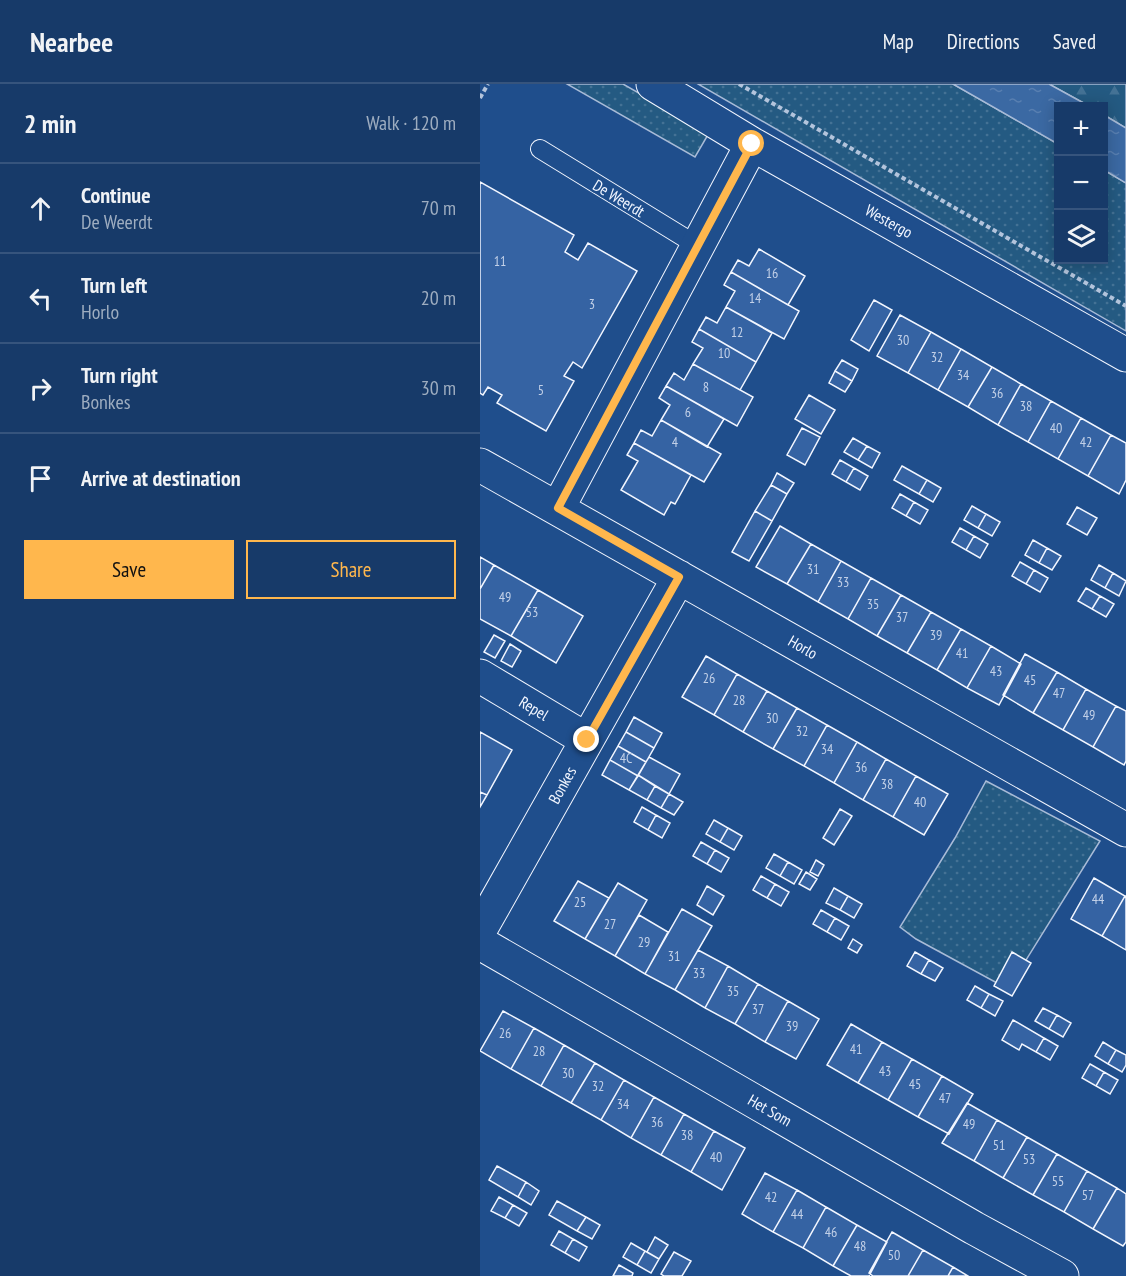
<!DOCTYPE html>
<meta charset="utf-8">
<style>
:root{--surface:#173a69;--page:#20416f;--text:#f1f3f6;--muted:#9eadc0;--line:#36547d;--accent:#ffb74d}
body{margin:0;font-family:"PT Sans Narrow",sans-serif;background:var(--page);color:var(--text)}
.controls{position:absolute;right:18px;top:18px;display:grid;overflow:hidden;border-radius:0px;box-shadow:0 3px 15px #0003}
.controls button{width:54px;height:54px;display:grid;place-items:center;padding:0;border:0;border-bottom:2px solid var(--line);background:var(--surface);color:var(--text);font:30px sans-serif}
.stop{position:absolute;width:18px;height:18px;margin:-14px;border:4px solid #ffb74d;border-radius:50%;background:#fff}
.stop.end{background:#ffb74d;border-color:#fff;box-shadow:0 2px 6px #0008}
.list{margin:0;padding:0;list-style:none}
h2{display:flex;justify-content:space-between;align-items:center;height:78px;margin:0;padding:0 24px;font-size:26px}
h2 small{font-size:20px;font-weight:400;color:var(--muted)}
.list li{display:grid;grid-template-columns:39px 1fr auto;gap:18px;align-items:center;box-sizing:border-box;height:90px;padding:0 24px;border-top:2px solid var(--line)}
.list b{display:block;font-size:22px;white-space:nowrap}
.list p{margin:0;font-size:20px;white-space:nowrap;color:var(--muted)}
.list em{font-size:20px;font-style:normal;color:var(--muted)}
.actions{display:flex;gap:12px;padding:18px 24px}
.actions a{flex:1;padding:14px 0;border:2px solid var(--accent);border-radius:0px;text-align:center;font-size:21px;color:var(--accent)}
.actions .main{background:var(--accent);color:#111}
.icon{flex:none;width:33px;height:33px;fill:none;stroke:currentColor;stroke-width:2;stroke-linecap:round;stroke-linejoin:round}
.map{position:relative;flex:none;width:646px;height:1192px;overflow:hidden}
header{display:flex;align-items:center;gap:36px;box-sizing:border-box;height:84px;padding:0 30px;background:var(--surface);border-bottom:2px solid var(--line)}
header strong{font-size:28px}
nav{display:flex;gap:33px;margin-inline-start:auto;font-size:21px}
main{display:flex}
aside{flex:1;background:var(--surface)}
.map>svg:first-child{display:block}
.grass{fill:url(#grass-dots);stroke:#a8bbd7;stroke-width:1.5}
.forest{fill:url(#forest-firs);stroke:#a8bbd7;stroke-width:1.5}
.water{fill:url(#water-ripples);stroke:#a8bbd7;stroke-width:1.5}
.building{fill:#3563a3;stroke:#f2f6ff;stroke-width:1.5}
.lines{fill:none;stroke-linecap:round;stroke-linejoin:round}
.service-casing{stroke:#f2f6ff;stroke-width:20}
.minor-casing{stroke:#f2f6ff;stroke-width:35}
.path{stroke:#b3c4dc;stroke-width:4;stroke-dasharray:4.5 3;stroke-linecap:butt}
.service{stroke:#1f4e8c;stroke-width:18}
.minor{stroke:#1f4e8c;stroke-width:33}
.route{stroke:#ffb74d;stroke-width:8}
.labels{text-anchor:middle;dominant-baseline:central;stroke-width:4.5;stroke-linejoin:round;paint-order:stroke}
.number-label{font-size:14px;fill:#c3d1e8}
.street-label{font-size:16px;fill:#f2f6ff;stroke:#1f4e8c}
</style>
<header>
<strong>Nearbee</strong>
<nav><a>Map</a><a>Directions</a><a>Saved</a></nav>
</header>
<main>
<aside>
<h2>2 min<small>Walk · 120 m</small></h2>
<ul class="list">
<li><svg class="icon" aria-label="ahead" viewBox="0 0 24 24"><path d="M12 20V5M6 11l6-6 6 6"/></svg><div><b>Continue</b><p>De Weerdt</p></div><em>70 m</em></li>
<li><svg class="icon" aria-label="left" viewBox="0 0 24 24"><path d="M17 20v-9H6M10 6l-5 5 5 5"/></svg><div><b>Turn left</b><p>Horlo</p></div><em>20 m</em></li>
<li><svg class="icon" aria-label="right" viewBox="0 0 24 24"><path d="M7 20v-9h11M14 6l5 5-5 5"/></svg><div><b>Turn right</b><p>Bonkes</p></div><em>30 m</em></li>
<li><svg class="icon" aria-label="arrive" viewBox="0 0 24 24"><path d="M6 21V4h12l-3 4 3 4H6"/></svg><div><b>Arrive at destination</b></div></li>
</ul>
<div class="actions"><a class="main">Save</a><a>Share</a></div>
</aside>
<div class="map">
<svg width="646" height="1192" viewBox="0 0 646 1192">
<defs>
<pattern id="grass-dots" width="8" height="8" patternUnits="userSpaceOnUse" patternTransform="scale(1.5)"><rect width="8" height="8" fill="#245a82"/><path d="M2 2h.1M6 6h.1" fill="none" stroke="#447295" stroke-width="1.8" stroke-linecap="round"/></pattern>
<pattern id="forest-firs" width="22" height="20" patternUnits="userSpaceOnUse" patternTransform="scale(1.5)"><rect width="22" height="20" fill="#245a82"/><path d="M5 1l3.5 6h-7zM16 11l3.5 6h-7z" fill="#447295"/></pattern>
<pattern id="water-ripples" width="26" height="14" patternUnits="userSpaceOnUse" patternTransform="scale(1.5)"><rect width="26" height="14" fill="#3b69a3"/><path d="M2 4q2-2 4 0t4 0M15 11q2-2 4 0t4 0" fill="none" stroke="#587fb1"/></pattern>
</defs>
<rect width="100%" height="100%" fill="#1f4e8c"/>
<path class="grass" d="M87 0H143L229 49 215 73Z
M218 0H473L578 60V176H624V86L646 99V247Z
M506 697 620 757 528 905 436 855 420 843 475 754Z"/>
<path class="forest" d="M569 0H646V44L624 31V22H609Z"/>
<path class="water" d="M473 0H569L609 22H578V60Z
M624 31 646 44V99L624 86Z"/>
<path class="building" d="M0 98 94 151 85 168 98 176 108 159 157 187 102 284 93 278 84 292 94 297 66 347 17 319 22 311 8 303 3 311 0 309Z
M279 165 325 192 308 221 251 188 258 176 269 182Z
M251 188 319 227 304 255 246 223 255 207 244 201Z
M394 216 412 226 389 267 371 256Z
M246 223 292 249 276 278 219 245 226 233 237 239Z
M420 231 451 248 428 289 397 272Z
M219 245 276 278 260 306 213 280 223 264 212 258Z
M451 248 481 265 458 306 428 289Z
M481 265 512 283 488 323 458 306Z
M362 276 378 285 372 297 355 287Z
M213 280 273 313 257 342 186 302 194 289 204 296Z
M512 283 541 300 518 341 488 323Z
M355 287 372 297 365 308 349 299Z
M541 300 571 317 548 358 518 341Z
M186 302 244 335 227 363 181 336 190 321 179 314Z
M329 311 355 326 341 350 315 335Z
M571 317 601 334 578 375 548 358Z
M601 334 631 351 608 392 578 375Z
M181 336 241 370 224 398 154 359 161 346 172 352Z
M322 344 340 353 325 381 307 371Z
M631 351 646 359V396L639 410 608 392Z
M373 354 387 362 378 376 364 368Z
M154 359 211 391 195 420 191 418 184 431 141 406 158 377 147 371Z
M387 362 400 369 392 384 378 376Z
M360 376 374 384 366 398 352 390Z
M422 382 447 396 439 410 414 396Z
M374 384 388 392 380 406 366 398Z
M297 389 314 399 307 410 291 401Z
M447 396 461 404 453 418 439 410Z
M291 401 307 410 292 437 275 427Z
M420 410 434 418 426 432 412 424Z
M434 418 448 426 440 440 426 432Z
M492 422 506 430 498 444 484 436Z
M597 423 617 434 607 451 587 440Z
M275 427 292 437 269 477 252 468Z
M506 430 520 438 512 452 498 444Z
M300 442 331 460 307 500 276 483Z
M480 444 494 452 486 466 472 458Z
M494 452 508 460 500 474 486 466Z
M553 456 567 464 559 479 545 471Z
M331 460 361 477 338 518 307 500Z
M567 464 581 472 572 486 559 479Z
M0 473 14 481 0 505Z
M361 477 391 494 368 535 338 518Z
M540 478 554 486 546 500 532 492Z
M14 481 58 506 31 552 0 535V505Z
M619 481 633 489 625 504 611 496Z
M554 486 568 494 560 508 546 500Z
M633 489 646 497 639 512 625 504Z
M391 494 421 511 397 552 368 535Z
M606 504 620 512 612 525 598 517Z
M58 506 103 532 76 579 31 552Z
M421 511 451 528 427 569 397 552Z
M620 512 634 520 626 533 612 525Z
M451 528 481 545 457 586 427 569Z
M481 545 511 562 487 604 457 586Z
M14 551 25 557 15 574 4 568Z
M30 560 41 567 32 583 21 577Z
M511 562 541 580 519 621 487 604Z
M545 570 577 588 553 629 523 611Z
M226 572 257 590 234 631 202 613Z
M577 588 606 605 583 646 553 629Z
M257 590 287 607 263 648 234 631Z
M606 605 636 622 613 663 583 646Z
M287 607 317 624 293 665 263 648Z
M636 622 646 627V677L644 681 613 663Z
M317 624 347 641 324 682 293 665Z
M154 633 182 649 174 664 146 648Z
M347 641 377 658 354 699 324 682Z
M0 648 32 666 7 711 0 708Z
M146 648 174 664 166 678 138 662Z
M377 658 406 675 383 716 354 699Z
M138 662 166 678 158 692 130 676Z
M169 673 200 690 189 710 158 691Z
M406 675 436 692 413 733 383 716Z
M130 676 158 692 149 706 122 691Z
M158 691 175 702 167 716 149 706Z
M436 692 468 710 444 751 413 733Z
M175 702 189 710 181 724 167 716Z
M0 708 7 711 0 723Z
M189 710 203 718 194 731 181 724Z
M162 723 176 731 168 746 154 738Z
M360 725 372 732 354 761 343 754Z
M176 731 190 739 182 754 168 746Z
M234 736 248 744 240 758 226 750Z
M248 744 262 752 254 766 240 758Z
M221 758 235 766 227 780 213 772Z
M235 766 249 774 241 788 227 780Z
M294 770 308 778 300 792 286 784Z
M336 776 344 781 338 792 330 788Z
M308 778 322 786 314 800 300 792Z
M326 788 337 795 330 806 319 800Z
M281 792 295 800 287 814 273 806Z
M614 794 645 812 622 852 591 835Z
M98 797 129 814 105 855 74 837Z
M138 799 167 816 135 872 105 855Z
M295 800 309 808 301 822 287 814Z
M227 802 244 812 233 831 217 821Z
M354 804 368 812 360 826 346 819Z
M368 812 382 820 374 834 360 826Z
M645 812H646V866L622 852Z
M202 825 232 842 195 906 165 890Z
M341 826 355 834 347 848 333 840Z
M159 831 188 848 165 890 135 872Z
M355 834 369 842 361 856 347 848Z
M373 855 382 861 377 869 368 864Z
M218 866 248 882 225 924 195 906Z
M435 868 449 876 441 890 427 882Z
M532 868 551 879 532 912 514 902Z
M449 876 463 884 455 897 441 890Z
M248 882 278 900 255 940 225 924Z
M278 900 308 917 285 958 255 940Z
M495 902 509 910 501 924 487 916Z
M509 910 523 917 515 932 501 924Z
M308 917 339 935 316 975 285 958Z
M563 924 577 931 569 945 555 937Z
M23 927 54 944 31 985 0 967Z
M577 931 591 939 583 953 569 945Z
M533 936 564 954 556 968 542 960 539 966 522 956Z
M371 940 402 958 378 999 347 981Z
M54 944 84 961 61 1002 31 985Z
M564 954 578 962 570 976 556 968Z
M402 958 432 975 408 1016 378 999Z
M623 958 636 966 628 980 615 972Z
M84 961 115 979 91 1019 61 1002Z
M636 966 646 971V981L642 988 628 980Z
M432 975 462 992 438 1033 408 1016Z
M115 979 144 996 121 1036 91 1019Z
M610 980 624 988 616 1002 602 994Z
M624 988 638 996 630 1010 616 1002Z
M462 992 493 1010 469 1050 438 1033Z
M144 996 174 1013 151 1054 121 1036Z
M174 1013 204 1030 181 1071 151 1054Z
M487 1019 517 1036 494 1077 462 1059Z
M204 1030 234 1047 211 1088 181 1071Z
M517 1036 547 1053 523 1094 494 1077Z
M234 1047 265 1064 242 1106 211 1088Z
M547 1053 577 1070 553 1111 523 1094Z
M577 1070 607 1087 584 1128 553 1111Z
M17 1082 46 1098 38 1113 9 1096Z
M607 1087 637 1104 613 1145 584 1128Z
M285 1089 317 1106 293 1148 262 1130Z
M46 1098 59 1107 51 1121 38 1113Z
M637 1104 646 1110V1158L643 1162 613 1145Z
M317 1106 346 1123 323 1164 293 1148Z
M19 1113 33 1121 25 1134 11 1127Z
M77 1117 106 1133 97 1147 69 1131Z
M33 1121 47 1129 39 1142 25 1134Z
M346 1123 377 1141 353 1182 323 1164Z
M106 1133 120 1141 112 1155 97 1147Z
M377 1141 407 1158 389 1192H371L353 1182Z
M79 1147 93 1155 85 1169 71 1161Z
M412 1148 443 1166 428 1192H393L389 1189Z
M175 1153 188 1161 179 1175 167 1168Z
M93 1155 107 1163 99 1177 85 1169Z
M151 1159 165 1167 157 1181 143 1173Z
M443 1166 473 1183 468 1192H428Z
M165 1167 179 1175 171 1189 157 1181Z
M194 1168 211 1177 202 1192H184L181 1190Z
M139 1181 153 1189 152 1192H133Z
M473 1183 488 1192H468Z"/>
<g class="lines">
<defs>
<path id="service" d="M60 65 218 162"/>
<path id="minor" d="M173 0 272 60 646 271
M0 381 646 746
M78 424 272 60
M0 592 107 656
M0 846 199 493
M0 859 494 1144 582 1192"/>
</defs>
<use href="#service" class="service-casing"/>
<use href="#minor" class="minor-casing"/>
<path class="path" d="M259 0 646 222
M0 14 8 0"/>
<use href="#service" class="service"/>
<use href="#minor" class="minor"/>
</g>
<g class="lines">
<path class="route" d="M107 656 199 493 78 424 272 60"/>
</g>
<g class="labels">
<g class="number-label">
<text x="20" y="177">11</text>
<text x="292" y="189">16</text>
<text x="275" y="214">14</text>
<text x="112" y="220">3</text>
<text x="257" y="248">12</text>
<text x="423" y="256">30</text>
<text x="244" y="269">10</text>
<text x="457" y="273">32</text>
<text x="483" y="291">34</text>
<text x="226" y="303">8</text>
<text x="61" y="306">5</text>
<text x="517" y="309">36</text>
<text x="546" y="322">38</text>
<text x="208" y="328">6</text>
<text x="576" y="344">40</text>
<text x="195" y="358">4</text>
<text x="606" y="358">42</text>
<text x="333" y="485">31</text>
<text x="363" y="498">33</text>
<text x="25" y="513">49</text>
<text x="393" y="520">35</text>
<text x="52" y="528">53</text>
<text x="422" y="533">37</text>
<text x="456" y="551">39</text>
<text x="482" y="569">41</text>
<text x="516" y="587">43</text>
<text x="229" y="594">26</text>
<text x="550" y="596">45</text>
<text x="579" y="609">47</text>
<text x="259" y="616">28</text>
<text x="609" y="631">49</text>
<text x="292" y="634">30</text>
<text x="322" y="647">32</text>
<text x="347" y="665">34</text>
<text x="146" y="674">4C</text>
<text x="381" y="683">36</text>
<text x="407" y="700">38</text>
<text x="440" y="718">40</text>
<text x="618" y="815">44</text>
<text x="100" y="818">25</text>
<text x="130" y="840">27</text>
<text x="164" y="858">29</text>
<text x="194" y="872">31</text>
<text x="219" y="889">33</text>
<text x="253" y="907">35</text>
<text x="278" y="925">37</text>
<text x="312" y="942">39</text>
<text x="25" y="949">26</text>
<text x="376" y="965">41</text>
<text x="59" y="967">28</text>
<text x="405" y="987">43</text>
<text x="88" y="989">30</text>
<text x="435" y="1000">45</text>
<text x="118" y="1002">32</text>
<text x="465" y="1014">47</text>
<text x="143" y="1020">34</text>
<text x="177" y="1038">36</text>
<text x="489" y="1040">49</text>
<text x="207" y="1051">38</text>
<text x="519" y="1061">51</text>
<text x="236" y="1073">40</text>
<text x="549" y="1075">53</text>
<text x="578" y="1097">55</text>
<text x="608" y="1111">57</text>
<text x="291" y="1113">42</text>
<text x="317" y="1130">44</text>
<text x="351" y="1148">46</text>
<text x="380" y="1162">48</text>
<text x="414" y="1171">50</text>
</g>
<g class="street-label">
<text transform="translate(139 114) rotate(31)">De Weerdt</text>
<text transform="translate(409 137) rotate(29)">Westergo</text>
<text transform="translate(323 563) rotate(30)">Horlo</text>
<text transform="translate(54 624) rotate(31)">Repel</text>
<text transform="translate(82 701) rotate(-61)">Bonkes</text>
<text transform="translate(290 1026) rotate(30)">Het Som</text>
</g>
</g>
</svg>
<div class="controls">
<button>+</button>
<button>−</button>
<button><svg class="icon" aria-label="layers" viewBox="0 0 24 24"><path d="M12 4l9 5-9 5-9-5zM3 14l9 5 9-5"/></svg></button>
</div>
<div class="stop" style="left:272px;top:60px"></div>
<div class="stop end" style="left:107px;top:656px"></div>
</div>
</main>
